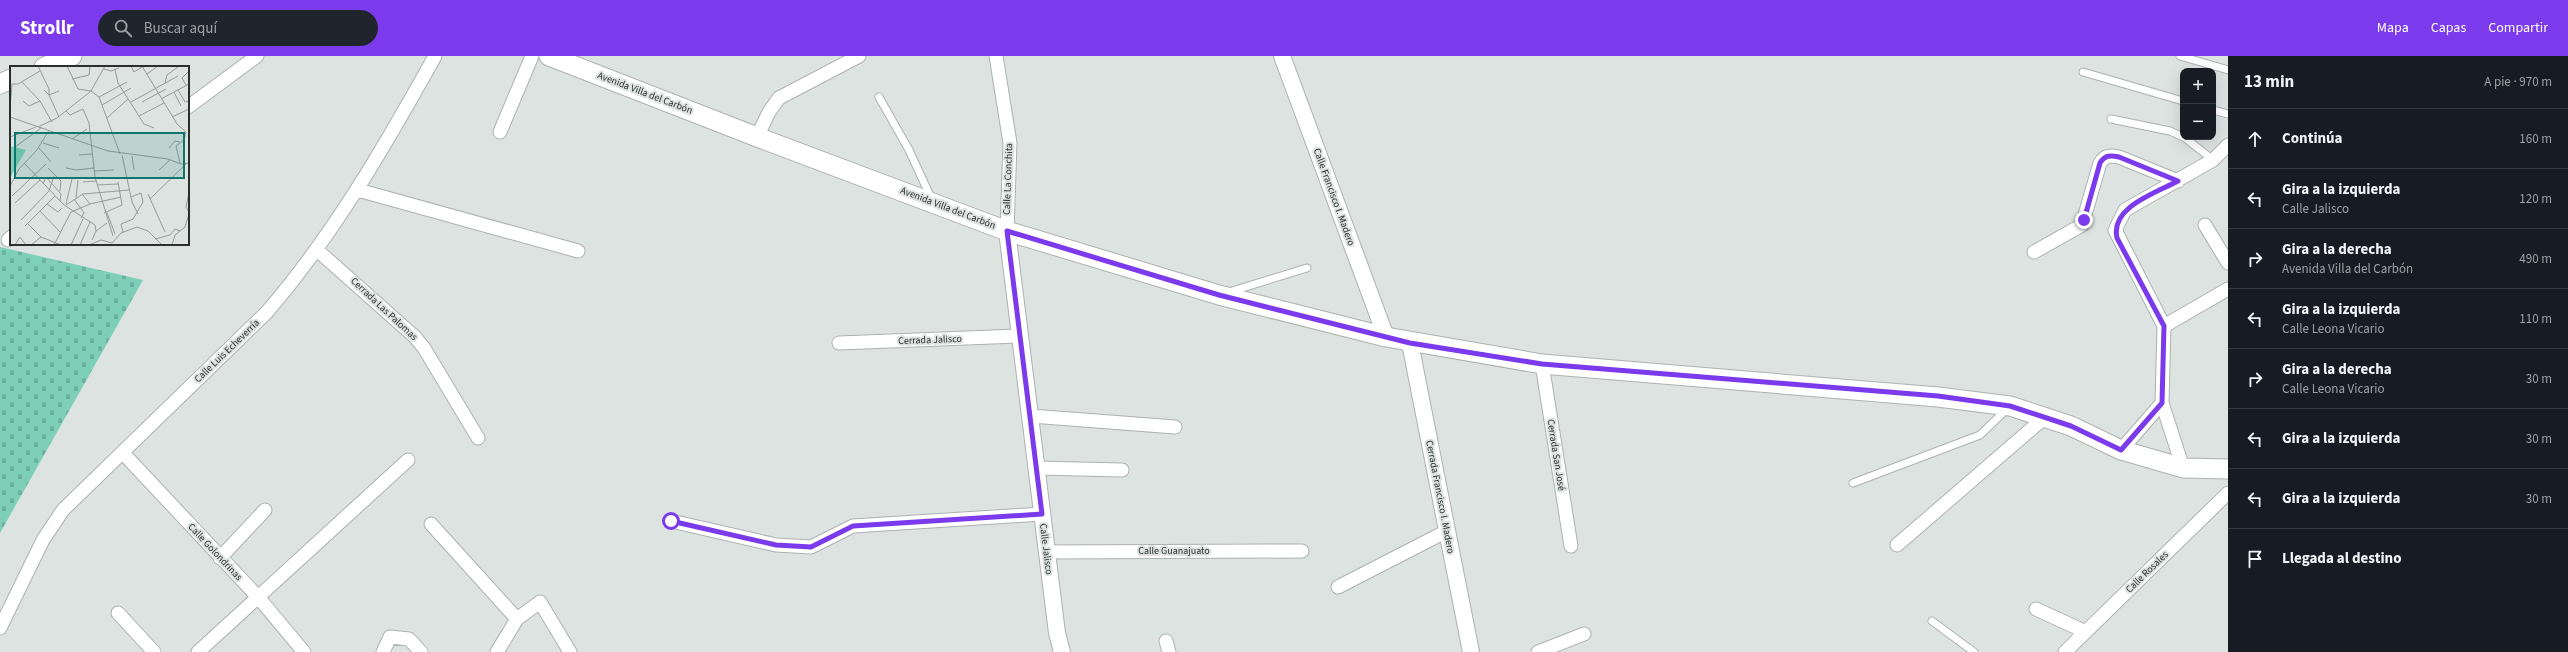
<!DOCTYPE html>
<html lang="es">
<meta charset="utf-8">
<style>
:root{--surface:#171b24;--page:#20242c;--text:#f1f3f6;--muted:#9ea1a6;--line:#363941;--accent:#7c3aed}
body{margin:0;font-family:"Source Sans 3",sans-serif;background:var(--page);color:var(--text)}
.controls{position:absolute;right:12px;top:12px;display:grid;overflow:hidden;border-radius:8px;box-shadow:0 4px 16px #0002}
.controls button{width:36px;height:36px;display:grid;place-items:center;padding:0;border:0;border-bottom:1px solid var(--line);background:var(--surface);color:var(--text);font:20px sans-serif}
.stop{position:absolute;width:12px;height:12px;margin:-9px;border:3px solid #7c3aed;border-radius:50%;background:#fff}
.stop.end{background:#7c3aed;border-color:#fff;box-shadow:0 1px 4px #0008}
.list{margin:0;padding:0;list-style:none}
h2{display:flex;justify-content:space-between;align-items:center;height:52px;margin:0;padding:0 16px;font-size:17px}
h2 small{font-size:13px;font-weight:400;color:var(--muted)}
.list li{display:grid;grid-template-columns:26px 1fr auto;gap:12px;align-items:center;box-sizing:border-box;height:60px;padding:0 16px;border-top:1px solid var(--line)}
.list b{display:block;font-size:15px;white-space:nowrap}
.list p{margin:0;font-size:13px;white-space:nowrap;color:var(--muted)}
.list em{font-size:13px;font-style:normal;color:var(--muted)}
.icon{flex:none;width:22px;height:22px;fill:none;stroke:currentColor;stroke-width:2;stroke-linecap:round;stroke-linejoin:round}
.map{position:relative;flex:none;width:2228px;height:596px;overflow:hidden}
header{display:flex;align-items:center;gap:24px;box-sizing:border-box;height:56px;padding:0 20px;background:var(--accent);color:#fff}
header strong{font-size:19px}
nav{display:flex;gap:22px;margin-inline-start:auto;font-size:14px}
.search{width:280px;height:36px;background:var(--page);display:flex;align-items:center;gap:10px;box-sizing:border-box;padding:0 14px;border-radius:22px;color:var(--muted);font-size:15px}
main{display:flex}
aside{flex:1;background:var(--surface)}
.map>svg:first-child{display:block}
.cemetery{fill:url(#cemetery-stones)}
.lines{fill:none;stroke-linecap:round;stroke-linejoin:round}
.service-casing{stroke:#acb2b0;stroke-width:9}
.minor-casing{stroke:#acb2b0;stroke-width:15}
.tertiary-casing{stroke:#acb2b0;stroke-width:18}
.secondary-casing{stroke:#acb2b0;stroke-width:21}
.service{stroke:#fff;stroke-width:7}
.minor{stroke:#fff;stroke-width:13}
.tertiary{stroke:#fff;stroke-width:16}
.secondary{stroke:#fff;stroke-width:19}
.route{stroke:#7c3aed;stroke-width:5}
.labels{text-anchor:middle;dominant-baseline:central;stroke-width:4;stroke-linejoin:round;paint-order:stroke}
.street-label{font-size:10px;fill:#2c2e2e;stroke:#dce3e1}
.inset-road{fill:none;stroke:#969b99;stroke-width:1}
.view{fill:#0f766e;fill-opacity:0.15;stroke:#0f766e;stroke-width:2}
.inset-edge{fill:none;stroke:#2c2e2e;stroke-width:2}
</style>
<header>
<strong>Strollr</strong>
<div class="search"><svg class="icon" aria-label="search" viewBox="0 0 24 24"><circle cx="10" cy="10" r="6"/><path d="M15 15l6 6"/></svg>Buscar aquí</div>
<nav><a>Mapa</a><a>Capas</a><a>Compartir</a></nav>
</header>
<main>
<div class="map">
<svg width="2228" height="596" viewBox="0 0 2228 596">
<defs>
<pattern id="cemetery-stones" width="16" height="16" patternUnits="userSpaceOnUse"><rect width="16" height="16" fill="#7dcfb8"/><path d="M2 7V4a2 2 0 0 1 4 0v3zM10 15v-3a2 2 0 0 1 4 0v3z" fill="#6cb29e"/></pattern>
</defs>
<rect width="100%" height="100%" fill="#dce3e1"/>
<path class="cemetery" d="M0 191 143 224 0 477Z"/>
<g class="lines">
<defs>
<path id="service" d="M2180 0 2228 14
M2083 16 2183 45
M879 41 909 94 932 144
M2213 54 2228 58
M2111 63 2170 75 2183 81
M2184 81 2213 104
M1229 236 1307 212
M1853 427 1980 379 2008 352
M1932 565 1974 596"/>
<path id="minor" d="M996 0 1010 87 1007 175
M188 51 257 0
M500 76 532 0
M757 81 769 56 779 42 859 0
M358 134 578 195
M2205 169 2228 207
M8 184 11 181
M317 194 415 281 424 292 478 382
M2034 196 2082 169 2100 107C2105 99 2110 99 2119 101L2178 125
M2164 270 2228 233
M839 287 1021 280
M1542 308 1571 490
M1031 360 1175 371
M2121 394 2162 347
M123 397 258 541 304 596
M1035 412 1122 414
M2183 412 2162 347 2164 270 2115 174 2125 154 2213 104 2228 89
M671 465 776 489 811 491 853 470 1042 458
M431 468 517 563 540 546 570 596
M1897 489 2044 362
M1046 496 1302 495
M220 502 265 454
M1338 531 1447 475
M2036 553 2086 576
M118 557 154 596
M0 572 43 484 63 454 267 256C334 178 385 90 435 0
M1166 585 1169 596
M198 596 408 404
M383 596 390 581 409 583 421 596
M497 596 517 563
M1538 596 1584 578
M2065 596 2228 437"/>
<path id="tertiary" d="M1282 0 1386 281
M1007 175 1057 577 1062 596
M1410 287 1471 596"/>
<path id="secondary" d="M549 0 757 81 1007 175 1219 239 1386 281 1542 308 1938 341 2010 350 2071 370 2121 394 2183 412 2228 413
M44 11 72 0
M0 28 11 23"/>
</defs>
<use href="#service" class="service-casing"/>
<use href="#minor" class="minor-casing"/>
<use href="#tertiary" class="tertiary-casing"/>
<use href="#secondary" class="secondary-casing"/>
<use href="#service" class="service"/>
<use href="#minor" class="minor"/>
<use href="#tertiary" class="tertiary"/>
<use href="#secondary" class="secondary"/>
</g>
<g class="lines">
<path class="route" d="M671 465 776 489 811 491 853 470 1042 458 1007 175 1219 239 1410 287 1542 308 1938 340 2010 350 2071 370 2121 394 2162 347 2164 270 2117 182C2110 151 2156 137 2178 125L2119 101C2110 99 2105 99 2100 107L2084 164"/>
</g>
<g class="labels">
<g class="street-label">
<text transform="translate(645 37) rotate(21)">Avenida Villa del Carbón</text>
<text transform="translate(1008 123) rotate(-88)">Calle La Conchita</text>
<text transform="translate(1334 141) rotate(70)">Calle Francisco I. Madero</text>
<text transform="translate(948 152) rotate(21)">Avenida Villa del Carbón</text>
<text transform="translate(384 253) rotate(43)">Cerrada Las Palomas</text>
<text transform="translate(930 284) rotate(-2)">Cerrada Jalisco</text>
<text transform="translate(227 295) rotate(-44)">Calle Luis Echeverría</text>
<text transform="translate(1556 399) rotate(81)">Cerrada San José</text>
<text transform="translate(1440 441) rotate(79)">Cerrada Francisco I. Madero</text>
<text transform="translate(1046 493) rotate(83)">Calle Jalisco</text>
<text x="1174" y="495">Calle Guanajuato</text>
<text transform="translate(215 496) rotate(47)">Calle Golondrinas</text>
<text transform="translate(2147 516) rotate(-44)">Calle Rosales</text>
</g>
</g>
<g transform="translate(10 10)">
<rect width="179" height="179" fill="#dce3e1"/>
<path d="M0 80 16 84 0 112Z" fill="#7dcfb8"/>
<path class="inset-road" d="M28 0 39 23V29L49 51M57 0 68 23 81 25 89 31 110 88M121 0 124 6 132 1M132 0 167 58 176 66 174 74 166 80 170 97M94 3 101 5 109 2M105 4 108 17 134 58 144 62M137 8 148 0M62 13 79 9 80 0M12 16 30 35 42 56M155 17 157 9 168 1M0 18H8L30 5M176 19 172 12 179 5M34 24 39 29 49 25M168 24 175 36 179 35M164 26 171 40M89 31 117 16M151 33 179 18M13 35 19 40 30 35M121 36 168 10M132 36 156 23M92 39 121 22M0 41 2 19M56 45 60 49 73 43 79 57 85 111 103 170M129 50 154 37M0 51 98 85 158 93 171 98 179 97M162 51 179 43M97 52 118 33M28 61 47 52 81 25 95 0M0 71 26 61M62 73 77 63M33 77 49 82M5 81 31 62M29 82 41 96M159 82 165 75 170 76M69 89 82 88M112 89 122 136 128 148M122 90 124 104M14 97 54 139 85 159 86 165 82 174M38 102 51 115 50 125M56 102 66 104 84 102M149 104 160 94M84 105 104 104M73 116 86 115M33 118 36 111 51 128 50 135M87 119 108 118M0 120 9 103 27 84 39 64M179 126 176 141 179 146M72 128 80 138M138 128 155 166M2 130 36 98M66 132 68 114M64 133 74 147 71 152M140 133 176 98M5 137 30 114M37 138 48 146 52 142M56 138 62 113M56 139 73 128 119 124M30 145 51 167M61 146 80 138 111 131M94 147 112 139 108 116M97 147 105 168M11 154 39 125 44 110M18 158 31 171 51 179M15 160 45 130M86 165 97 157M113 166 111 158 123 153 133 136 131 127 121 131M145 173 160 169 165 163 170 165M5 179 10 171 16 179M21 179 31 171M44 179 61 146M61 179 73 153M70 179 80 156M79 179 91 174 102 177 111 167 127 161 138 165 152 179M162 179 165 169 175 161 179 148"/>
<path class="view" d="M5 67H174V112H5Z"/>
<rect width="179" height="179" class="inset-edge"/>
</g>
</svg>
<div class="controls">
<button>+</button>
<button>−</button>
</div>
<div class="stop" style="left:671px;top:465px"></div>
<div class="stop end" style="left:2084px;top:164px"></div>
</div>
<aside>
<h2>13 min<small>A pie · 970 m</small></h2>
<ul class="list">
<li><svg class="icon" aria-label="ahead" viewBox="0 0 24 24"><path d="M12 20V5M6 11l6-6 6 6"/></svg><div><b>Continúa</b></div><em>160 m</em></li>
<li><svg class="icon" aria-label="left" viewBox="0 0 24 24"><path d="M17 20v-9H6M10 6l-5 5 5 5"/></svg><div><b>Gira a la izquierda</b><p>Calle Jalisco</p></div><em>120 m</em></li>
<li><svg class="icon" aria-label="right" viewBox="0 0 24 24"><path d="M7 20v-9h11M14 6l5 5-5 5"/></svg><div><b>Gira a la derecha</b><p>Avenida Villa del Carbón</p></div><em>490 m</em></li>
<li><svg class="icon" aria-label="left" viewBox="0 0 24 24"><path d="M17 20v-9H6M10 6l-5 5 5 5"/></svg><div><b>Gira a la izquierda</b><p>Calle Leona Vicario</p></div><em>110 m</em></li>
<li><svg class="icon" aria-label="right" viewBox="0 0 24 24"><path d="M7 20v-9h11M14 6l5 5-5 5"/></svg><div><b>Gira a la derecha</b><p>Calle Leona Vicario</p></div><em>30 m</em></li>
<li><svg class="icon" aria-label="left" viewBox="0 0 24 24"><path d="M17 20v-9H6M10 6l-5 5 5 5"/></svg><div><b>Gira a la izquierda</b></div><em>30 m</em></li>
<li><svg class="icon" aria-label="left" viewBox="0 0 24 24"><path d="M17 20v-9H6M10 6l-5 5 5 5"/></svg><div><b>Gira a la izquierda</b></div><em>30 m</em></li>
<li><svg class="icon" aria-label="arrive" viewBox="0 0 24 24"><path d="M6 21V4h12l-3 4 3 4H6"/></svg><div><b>Llegada al destino</b></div></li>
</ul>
</aside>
</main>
